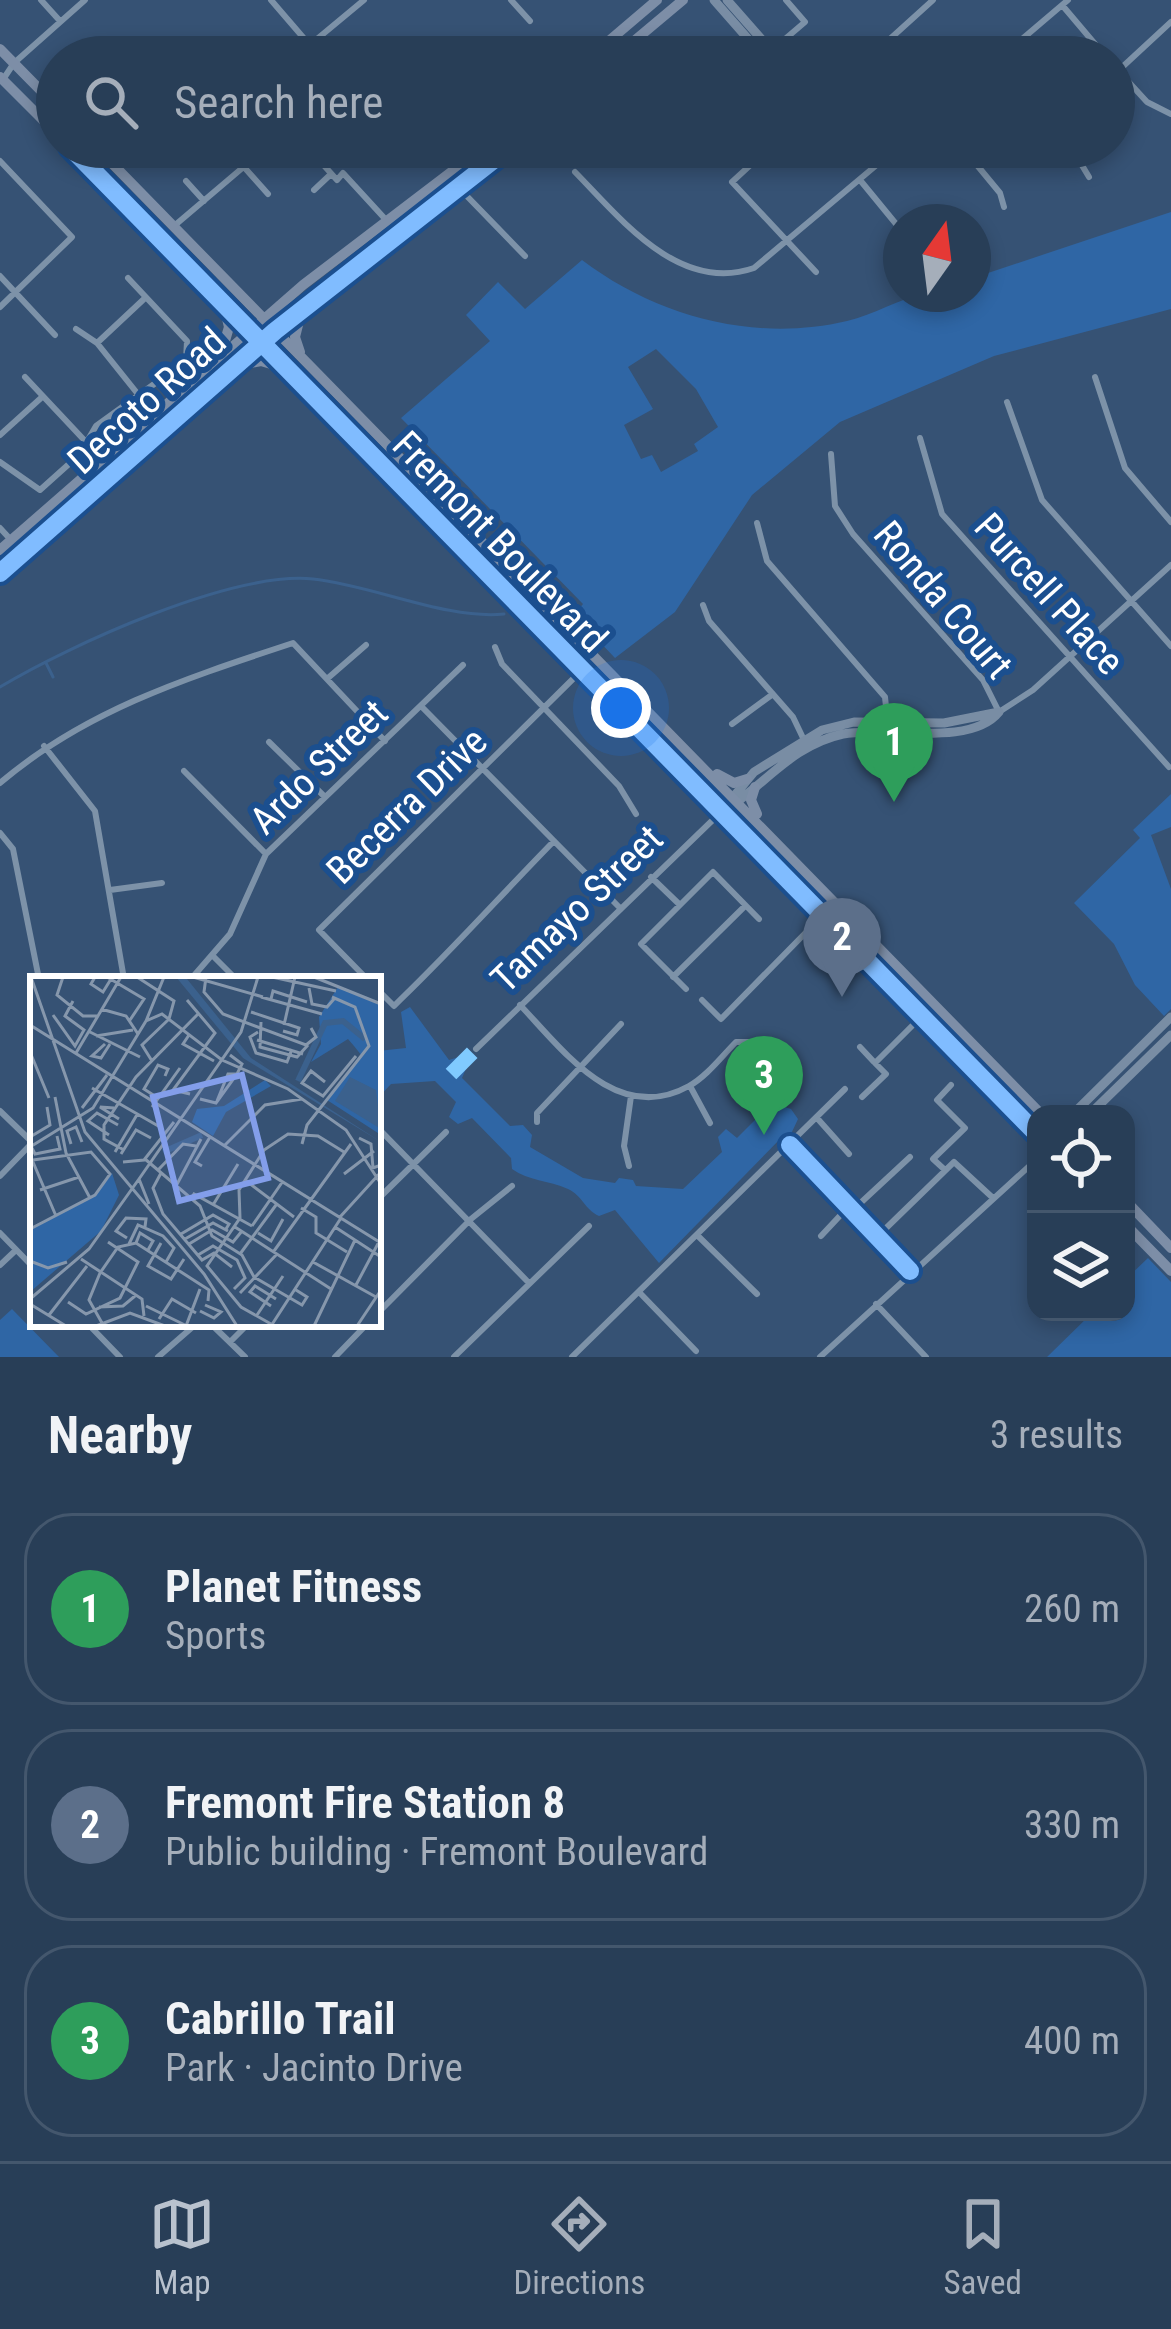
<!DOCTYPE html>
<meta charset="utf-8">
<style>
:root{--surface:#283e57;--page:#30455d;--text:#f1f3f6;--muted:#a5aeba;--line:#44576d;--accent:#b9c2ce}
body{margin:0;font-family:"Roboto Condensed",sans-serif;background:var(--page);color:var(--text)}
.controls{position:absolute;right:36px;bottom:36px;display:grid;overflow:hidden;border-radius:24px;box-shadow:0 6px 18px #0003}
.controls button{width:108px;height:108px;display:grid;place-items:center;padding:0;border:0;border-bottom:3px solid var(--line);background:var(--surface);color:var(--text);font:60px sans-serif}
.compass{position:absolute;left:883px;top:204px;width:108px;height:108px;border-radius:50%;background:var(--surface);box-shadow:0 6px 18px #0003;rotate:14deg}
.you{position:absolute;left:621px;top:708px;width:42px;height:42px;margin:-30px;border:9px solid #fff;border-radius:50%;background:#1a73e8;box-shadow:0 0 0 18px #1a73e833}
.badge{display:grid;place-items:center;width:78px;height:78px;border-radius:50%;background:var(--accent);color:#fff;font-size:39px;font-weight:700}
.pin{position:absolute;translate:-50% -99px;filter:drop-shadow(0 3px 6px #0008)}
.pin::after{content:'';position:absolute;top:63px;width:42px;height:36px;background:inherit;clip-path:polygon(0 0,100% 0,50% 100%)}
.list{margin:0;padding:0;list-style:none}
h2{display:flex;justify-content:space-between;align-items:center;height:156px;margin:0;padding:0 48px;font-size:51px}
h2 small{font-size:39px;font-weight:400;color:var(--muted)}
.list li{display:grid;grid-template-columns:78px 1fr auto;gap:36px;align-items:center;box-sizing:border-box;height:192px;margin:0 24px 24px;padding:0 24px;border:3px solid var(--line);border-radius:48px}
.list b{display:block;font-size:45px;white-space:nowrap}
.list p{margin:0;font-size:39px;white-space:nowrap;color:var(--muted)}
.list em{font-size:39px;font-style:normal;color:var(--muted)}
.icon{flex:none;width:66px;height:66px;fill:none;stroke:currentColor;stroke-width:2;stroke-linecap:round;stroke-linejoin:round}
.map{position:relative;flex:none;width:1171px;height:1357px;overflow:hidden}
.search{position:absolute;background:var(--surface);box-shadow:0 6px 18px #0003;left:36px;right:36px;top:36px;height:132px;display:flex;align-items:center;gap:30px;box-sizing:border-box;padding:0 42px;border-radius:66px;color:var(--muted);font-size:45px}
.sheet{height:804px;background:var(--surface)}
nav{display:flex;justify-content:space-around;align-items:center;box-sizing:border-box;height:168px;border-top:3px solid var(--line);background:var(--surface);font-size:33px;color:var(--muted)}
nav a{display:grid;justify-items:center;gap:6px}
nav .on{color:var(--accent)}
.map>svg:first-child{display:block}
.green{fill:#2f66a5;fill-rule:evenodd}
.lines{fill:none;stroke-linecap:round;stroke-linejoin:round}
.stream{stroke:#3b618d;stroke-width:3}
.street{stroke:#7d92a8;stroke-width:6}
.secondary{stroke:#798da4;stroke-width:9}
.primary{stroke:#7d8ea7;stroke-width:10}
.quiet{stroke:#80caff;stroke-width:15;stroke-dasharray:30 15;stroke-linecap:butt}
.cycleway-casing{stroke:#1b4f8f;stroke-width:26}
.cycleway{stroke:#80bcff;stroke-width:18}
.labels{text-anchor:middle;dominant-baseline:central;stroke-width:12;stroke-linejoin:round;paint-order:stroke}
.street-label{font-size:39px;fill:#fff;stroke:#1b4f8f}
.inset-river{fill:none;stroke:#3b618d;stroke-width:6}
.inset-road{fill:none;stroke:#8697ac;stroke-width:3}
.view{fill:#839eea;fill-opacity:0.15;stroke:#839eea;stroke-width:6}
.inset-edge{fill:none;stroke:#fff;stroke-width:6}
</style>
<div class="map">
<svg width="1171" height="1357" viewBox="0 0 1171 1357">
<rect width="100%" height="100%" fill="#365274"/>
<path class="green" d="M1171 212V309L994 356 840 422 752 495 675 612 615 658 574 615 583 604 401 418 490 341 466 315 498 282 525 309 582 260C656 316 754 343 847 321 874 315 899 298 926 294 941 292 958 294 973 294V278ZM656 349 696 389 718 427 694 444 698 451 661 472 652 455 641 459 624 425 653 409 628 367Z
M1171 794V827L1151 835 1171 889V1009L1164 1016 1135 985 1114 944 1074 903 1140 838 1133 830Z
M410 1007 449 1060 462 1056 468 1064 462 1078 510 1126 523 1125 532 1135 530 1147 583 1178 615 1183 619 1178 633 1180 636 1186 683 1189 722 1152 718 1137 726 1129 737 1138 772 1103 791 1109 798 1119 791 1134 782 1137 659 1263 615 1210 599 1216C585 1210 582 1195 568 1189 548 1180 529 1181 512 1169L511 1158 472 1118 458 1124 449 1117 456 1102 435 1081 391 1084 378 1098V1051L406 1048 401 1012Z
M1148 1258 1171 1282V1357H1047L1093 1312H1126V1279Z
M12 1309 59 1357H0V1320Z"/>
<g class="lines">
<path class="stream" d="M46 663 53 677
M0 687C70 645 232 571 313 579 372 585 447 620 504 614"/>
<path class="street" d="M41 0 60 21
M271 0 320 57
M511 0 530 21
M1062 5 1106 57
M311 44 364 0
M771 51 805 22 786 0
M419 57 427 51 444 57
M870 57 933 0
M1001 57 1068 0
M1114 66 1147 102 1171 114
M1118 71 1171 22
M2 81 14 63 85 0
M226 147 268 194
M296 147 306 159
M770 147 732 182 816 272
M962 147 1000 193 1004 207
M1071 147 1089 177
M319 160 337 180 343 173 387 221
M0 161 72 237 0 307
M575 172C620 218 679 294 754 268L898 147
M860 180 901 230
M186 181 204 201
M460 189 525 256
M314 190 331 174
M174 226 267 147
M0 276 55 335
M76 329 97 343 137 393
M97 343 144 299
M25 377 86 442
M1095 377 1125 468 1171 522
M1007 402 1042 500 1171 646
M109 417 127 436
M0 435 41 398
M920 438 942 514 1169 767
M831 454 835 506 853 534 983 680 999 712 1033 690 1171 565
M0 462 40 490 79 455 96 426 186 361 187 341 128 278
M757 523 767 561 885 697 888 726
M0 528 23 553
M703 605 709 621 793 717 804 740
M495 647 502 664 619 786 636 814
M328 678 366 645
M421 706 619 907
M732 724 773 694
M269 742 324 796
M44 746 95 811 124 979
M184 771 266 854
M0 783C86 710 187 678 293 643L385 741
M0 833 13 849 39 979
M651 877 679 904
M110 890 162 883
M214 957 236 979
M673 977 745 906
M191 979 230 934 266 854 463 665
M367 979 319 930 580 672
M686 989 641 944 713 872 759 919
M378 990 394 1006 400 1000C454 948 502 894 554 841
M702 1000 721 1019 822 916
M520 1005C563 1050 617 1126 689 1086 706 1077 722 1056 736 1042H759L767 1054
M860 1047 874 1062
M476 1049 720 813
M690 1086 710 1123
M862 1097 886 1074 875 1063 921 1017
M0 1111 32 1142
M817 1118 849 1154
M537 1122V1113L621 1024
M378 1128 529 1283
M790 1145 910 1271
M629 1166 624 1146 631 1096
M945 1170 933 1159 965 1128 937 1100 951 1085
M0 1176 33 1142
M378 1199 446 1132
M854 1209 910 1157
M0 1233 33 1267
M697 1235 757 1294
M879 1235 954 1162 993 1198
M821 1236 850 1205
M0 1265 16 1250
M639 1292 696 1351
M876 1304 926 1357
M378 1313 471 1219 512 1186
M88 1324 120 1357
M211 1324 245 1357
M230 1342 248 1324
M158 1357 196 1324
M335 1357 367 1324
M454 1357 589 1226
M572 1357 845 1089
M820 1357 1036 1160"/>
<path class="secondary" d="M714 0 764 57
M727 0 777 57
M733 805C769 779 796 744 843 734 884 726 970 748 999 712
M720 813 754 772 822 730 854 722 944 723 999 712
M1073 1114 1171 1017
M1090 1114 1171 1035"/>
<path class="primary" d="M0 49 57 107
M590 57 657 0
M615 57 683 0
M0 77 57 134
M70 147 1036 1133
M96 147 1041 1114
M222 351 229 327 224 306
M300 352 295 337 301 313
M241 365 261 361 281 367
M0 550 303 285 484 147
M0 573 275 331 510 147
M717 774 734 783 747 779
M755 787 751 800 757 814
M1126 1201 1171 1248
M1126 1225 1171 1271"/>
<path class="quiet" d="M451 1074 476 1049"/>
<defs>
<path id="cycleway" d="M70 147 1036 1133
M0 573 275 331 510 147
M790 1145 910 1271"/>
</defs>
<use href="#cycleway" class="cycleway-casing"/>
<use href="#cycleway" class="cycleway"/>
</g>
<g class="labels">
<g class="street-label">
<text transform="translate(147 401) rotate(-42)">Decoto Road</text>
<text transform="translate(500 542) rotate(46)">Fremont Boulevard</text>
<text transform="translate(1049 594) rotate(48)">Purcell Place</text>
<text transform="translate(943 600) rotate(50)">Ronda Court</text>
<text transform="translate(319 767) rotate(-44)">Ardo Street</text>
<text transform="translate(407 806) rotate(-44)">Becerra Drive</text>
<text transform="translate(577 909) rotate(-44)">Tamayo Street</text>
</g>
</g>
<g transform="translate(30 976)">
<rect width="351" height="351" fill="#365274"/>
<path d="M308 11 351 28V159L297 124 332 80 324 70 318 63 281 86 291 68 289 41ZM235 104 241 110 196 136 183 160 162 146 167 133 194 130ZM82 197 89 219 71 255 0 316V253L66 219Z" fill="#2f66a5"/>
<path d="M146 1 157 3 221 82 351 166 213 82ZM320 101 346 114 351 153 305 125Z" fill="#3b618d"/>
<path class="inset-river" d="M268 105 295 47 313 45 335 63M133 176 172 159"/>
<path class="inset-road" d="M1 1 55 156 174 298 207 350M33 1 27 19 53 40H68M65 1 61 8 73 16 81 3M77 1 114 23 100 44M107 1 144 25 139 43 112 69 122 85M163 1 233 21M176 1 174 16 193 38 276 69 286 61 281 52M242 1 306 15M284 1 351 28M279 12 282 28 297 31 304 23M231 21 292 38M241 23 243 15 277 26M157 24 185 57 143 114 160 118M71 33 96 40 108 58M221 36 269 52 267 59 253 55M23 39 45 70 54 54 35 40 43 25M116 45 134 1M231 46 230 71 267 81 278 69M0 49 351 267M254 49 265 1M58 55 110 81M228 56 220 61 226 77 257 86 262 73M159 59 153 68 184 85M66 60 103 54M227 64 273 78M75 68 62 80 71 82 80 68M0 76 19 122M46 77 91 1M295 106 281 95 272 107 293 120 326 80M62 112 130 151M25 121 36 177 60 222M128 122 114 113 128 89 138 93 135 100M170 123 186 127 207 98 212 88 200 79M187 125 198 98H207M122 131 150 92M52 132 77 99M84 132 70 131 89 143M79 159 58 145 67 137 88 149M0 161 20 149 17 131M329 162 341 168 343 192 351 189M41 168 37 155 46 151 52 166M272 168 277 149 339 70 325 31 302 21M194 170 235 129 272 123M0 171 63 132 116 45 132 38 192 84 258 113 316 154 351 208M2 172 5 178 30 173 27 160M94 174 74 163V149L106 101 169 37M85 176 108 137M91 178 106 154 121 162M0 179 26 240M115 183 170 230 182 260 212 279 224 301 272 329 277 321 266 314M93 186 114 184 144 146M172 190 165 186 180 161M129 193 153 168 166 170M131 197 123 212 133 238 172 284 184 277 202 291M314 198 344 175M109 203 211 56 228 1M215 204 264 241M145 212 171 163M10 214 49 201M160 224 164 218 222 250M183 229 208 188M271 232 286 241V257L317 276M310 241 351 196M222 250 253 205M205 251 301 313M305 251 351 281M0 253 65 219 80 198 61 176 3 184M228 257 241 265 253 243M151 258 183 239 199 248 196 253M97 262 86 255 96 242 116 243 115 251M155 263 183 247 198 255M106 267 110 257 123 265 118 274M131 267 118 290 141 303 154 283M99 268 108 249 133 260 144 272 136 286M159 268 182 254 203 266 212 255M244 275 321 168M210 278 246 229M168 279 183 270 207 284 215 302 204 313M51 283 112 323 114 340M0 285 18 292 37 286M283 286 346 321M70 297 88 271 106 267 179 314 178 325M70 297 59 324 72 347M326 309 351 262M210 317 247 278M0 323 59 273 109 203 119 228M38 326 56 338 90 322 108 286 78 266M0 328 36 350M116 330 157 350M241 330 220 316 225 310 246 323M69 331 93 330 105 320M170 335 184 342 191 336 175 329M19 339 57 290M227 339 253 300M129 343 142 323 166 337M241 348 211 331 177 290 210 242 209 214 234 174 258 158 288 160 314 176M66 350 100 337 135 350M156 350 170 313M241 350 311 242M284 350 325 264M327 350 351 314"/>
<path class="view" d="M212 99 238 202 149 225 123 121Z"/>
<rect width="351" height="351" class="inset-edge"/>
</g>
</svg>
<div class="controls">
<button><svg class="icon" aria-label="locate" viewBox="0 0 24 24"><circle cx="12" cy="12" r="6"/><path d="M12 2v4M12 18v4M2 12h4M18 12h4"/></svg></button>
<button><svg class="icon" aria-label="layers" viewBox="0 0 24 24"><path d="M12 4l9 5-9 5-9-5zM3 14l9 5 9-5"/></svg></button>
</div>
<svg class="compass" viewBox="-18 -18 36 36"><path d="M0-13l5 13h-10z" fill="#e53935"/><path d="M0 13l5-13h-10z" fill="#a5aeba"/></svg>
<div class="you"></div>
<div class="pin badge" style="left:894px;top:802px;background:#2e9e5b">1</div>
<div class="pin badge" style="left:842px;top:997px;background:#5c6f8a">2</div>
<div class="pin badge" style="left:764px;top:1135px;background:#2e9e5b">3</div>
<div class="search"><svg class="icon" aria-label="search" viewBox="0 0 24 24"><circle cx="10" cy="10" r="6"/><path d="M15 15l6 6"/></svg>Search here</div>
</div>
<section class="sheet">
<h2>Nearby<small>3 results</small></h2>
<ul class="list">
<li><span class="badge" style="background:#2e9e5b">1</span><div><b>Planet Fitness</b><p>Sports</p></div><em>260 m</em></li>
<li><span class="badge" style="background:#5c6f8a">2</span><div><b>Fremont Fire Station 8</b><p>Public building · Fremont Boulevard</p></div><em>330 m</em></li>
<li><span class="badge" style="background:#2e9e5b">3</span><div><b>Cabrillo Trail</b><p>Park · Jacinto Drive</p></div><em>400 m</em></li>
</ul>
</section>
<nav>
<a class="on"><svg class="icon" aria-label="map" viewBox="0 0 24 24"><path d="M3 6l6-2 6 2 6-2v14l-6 2-6-2-6 2zM9 4v14M15 6v14"/></svg>Map</a>
<a><svg class="icon" aria-label="directions" viewBox="0 0 24 24"><path d="M12 3l9 9-9 9-9-9zM9 14v-3h6M13 9l2 2-2 2"/></svg>Directions</a>
<a><svg class="icon" aria-label="saved" viewBox="0 0 24 24"><path d="M7 4h10v16l-5-4-5 4z"/></svg>Saved</a>
</nav>
